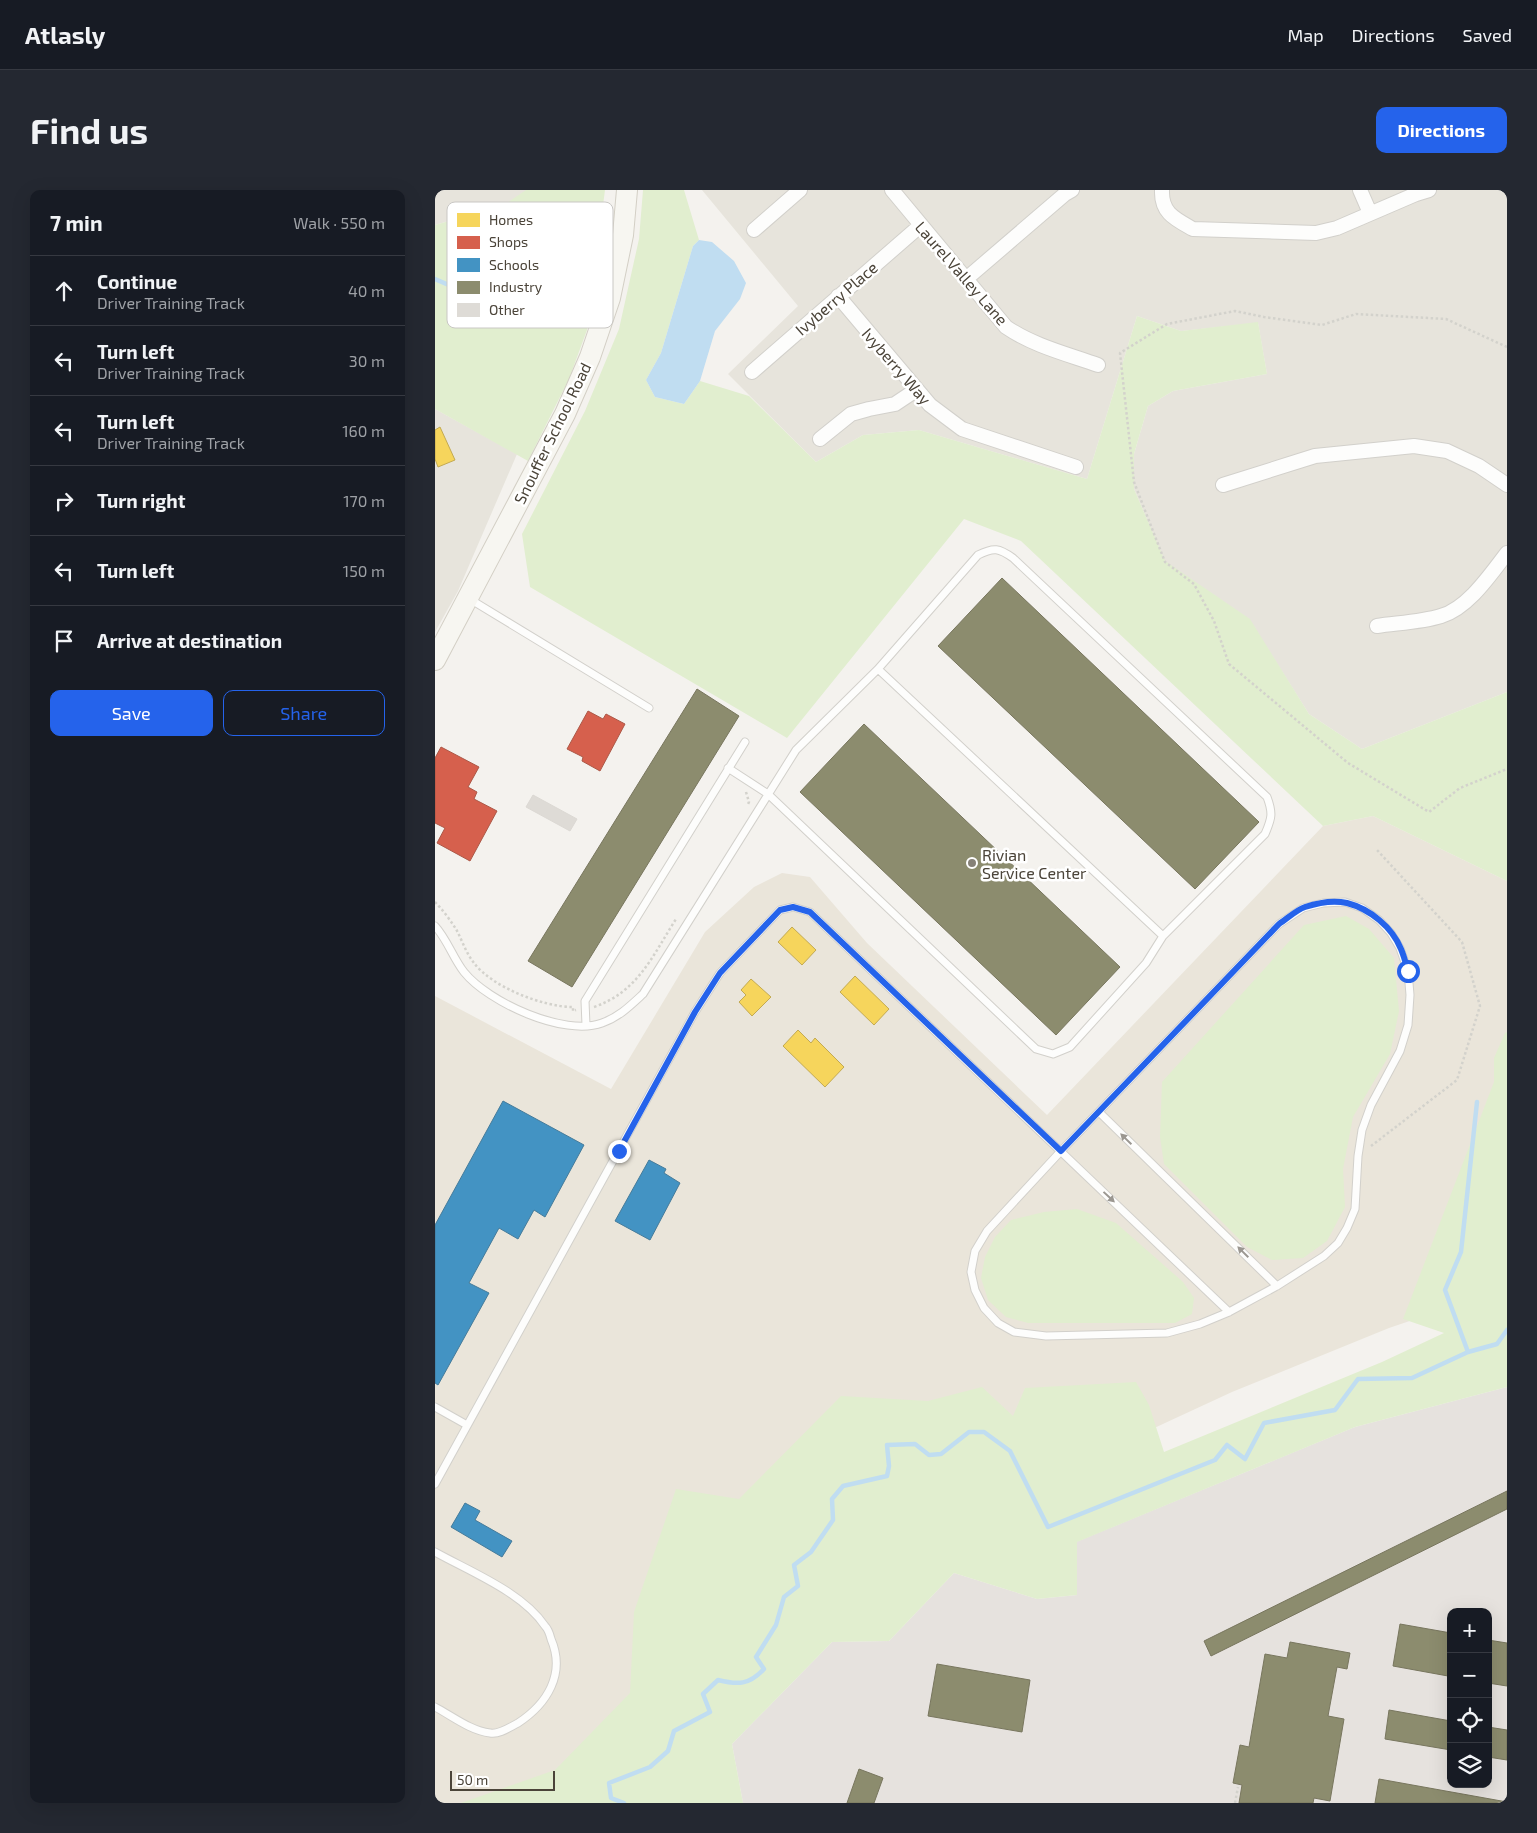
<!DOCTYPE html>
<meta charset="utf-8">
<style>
:root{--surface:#171b24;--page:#242831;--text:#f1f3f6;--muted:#9ea1a6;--line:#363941;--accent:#2563eb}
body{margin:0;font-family:"Exo 2",sans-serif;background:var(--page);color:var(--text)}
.controls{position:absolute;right:15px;bottom:15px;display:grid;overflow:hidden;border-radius:10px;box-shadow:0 5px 20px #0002}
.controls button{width:45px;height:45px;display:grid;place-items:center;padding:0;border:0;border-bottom:1px solid var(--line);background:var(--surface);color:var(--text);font:25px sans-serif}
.scale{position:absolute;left:15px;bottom:12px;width:105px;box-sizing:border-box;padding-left:5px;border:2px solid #4b4439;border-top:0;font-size:14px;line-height:18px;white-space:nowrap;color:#4b4439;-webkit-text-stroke:4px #fff;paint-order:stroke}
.stop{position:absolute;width:15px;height:15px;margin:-11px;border:4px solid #2563eb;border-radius:50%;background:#fff}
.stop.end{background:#2563eb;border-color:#fff;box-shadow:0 1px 5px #0008}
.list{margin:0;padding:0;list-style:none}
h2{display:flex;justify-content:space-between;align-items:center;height:65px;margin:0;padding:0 20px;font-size:21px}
h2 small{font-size:16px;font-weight:400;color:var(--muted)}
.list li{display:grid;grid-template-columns:32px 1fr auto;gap:15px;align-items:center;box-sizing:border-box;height:70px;padding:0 20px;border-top:1px solid var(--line)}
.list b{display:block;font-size:19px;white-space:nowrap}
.list p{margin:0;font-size:16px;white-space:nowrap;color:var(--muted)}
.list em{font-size:16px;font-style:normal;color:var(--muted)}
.actions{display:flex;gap:10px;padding:15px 20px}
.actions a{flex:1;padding:11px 0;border:1px solid var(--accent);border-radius:10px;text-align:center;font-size:18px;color:var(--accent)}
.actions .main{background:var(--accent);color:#fff}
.icon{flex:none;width:28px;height:28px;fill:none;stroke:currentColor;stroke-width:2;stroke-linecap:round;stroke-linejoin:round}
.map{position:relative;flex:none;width:1072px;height:1613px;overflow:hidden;border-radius:10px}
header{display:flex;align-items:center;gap:30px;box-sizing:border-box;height:70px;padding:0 25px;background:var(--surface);border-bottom:1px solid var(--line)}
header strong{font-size:24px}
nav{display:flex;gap:28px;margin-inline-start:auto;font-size:18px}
.intro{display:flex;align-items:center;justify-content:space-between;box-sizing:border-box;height:120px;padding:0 30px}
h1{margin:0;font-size:35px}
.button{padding:12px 22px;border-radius:10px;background:var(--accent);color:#fff;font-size:18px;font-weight:700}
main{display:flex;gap:30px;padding:0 30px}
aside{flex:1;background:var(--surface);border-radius:10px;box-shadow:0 5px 20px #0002}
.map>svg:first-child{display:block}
.residential{fill:#e7e4dc}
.industrial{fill:#e6e2de;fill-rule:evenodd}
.education{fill:#eae5da}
.green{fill:#e1eecf}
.water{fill:#c0ddf1}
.homes{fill:#f6d55c;stroke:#c3aa52}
.shops{fill:#d6604d;stroke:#ac5847}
.schools{fill:#4393c3;stroke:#457b9a}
.industry{fill:#8c8c6e;stroke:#78765e}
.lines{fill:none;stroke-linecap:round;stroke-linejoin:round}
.stream{stroke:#c0ddf1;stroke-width:4.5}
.building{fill:#dedbd6;stroke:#dcd9d4}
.lane-casing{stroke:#d2d0cb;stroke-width:9}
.street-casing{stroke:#d2d0cb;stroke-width:16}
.secondary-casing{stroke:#d3cfc5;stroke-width:22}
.path{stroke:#d3d2cc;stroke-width:2.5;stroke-dasharray:2.5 2.5;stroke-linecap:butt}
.lane{stroke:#fdfdfc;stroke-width:7}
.street{stroke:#fdfdfc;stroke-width:14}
.secondary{stroke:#f7f6f1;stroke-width:20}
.oneway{fill:#9b9791}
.route{stroke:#2563eb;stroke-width:6}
.poi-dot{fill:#868178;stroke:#fff;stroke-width:2}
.labels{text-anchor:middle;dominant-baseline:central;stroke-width:5;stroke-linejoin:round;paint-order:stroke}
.street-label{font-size:16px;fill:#4b4439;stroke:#fff}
.poi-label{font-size:16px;fill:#4b4439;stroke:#fff;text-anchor:start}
.key{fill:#fff;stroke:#c9c7c4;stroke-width:1}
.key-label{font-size:14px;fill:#4b4439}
</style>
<header>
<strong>Atlasly</strong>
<nav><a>Map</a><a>Directions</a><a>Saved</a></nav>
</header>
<div class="intro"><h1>Find us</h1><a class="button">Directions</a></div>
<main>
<aside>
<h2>7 min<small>Walk · 550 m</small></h2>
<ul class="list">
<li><svg class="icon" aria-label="ahead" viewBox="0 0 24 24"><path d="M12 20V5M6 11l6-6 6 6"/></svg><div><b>Continue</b><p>Driver Training Track</p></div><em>40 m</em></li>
<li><svg class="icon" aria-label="left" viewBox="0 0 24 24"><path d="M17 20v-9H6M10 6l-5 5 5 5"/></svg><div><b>Turn left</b><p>Driver Training Track</p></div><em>30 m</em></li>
<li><svg class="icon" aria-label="left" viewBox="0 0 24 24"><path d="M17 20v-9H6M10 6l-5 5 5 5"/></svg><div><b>Turn left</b><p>Driver Training Track</p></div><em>160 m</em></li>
<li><svg class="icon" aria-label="right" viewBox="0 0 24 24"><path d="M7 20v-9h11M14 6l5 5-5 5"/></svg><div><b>Turn right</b></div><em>170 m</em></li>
<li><svg class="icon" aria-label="left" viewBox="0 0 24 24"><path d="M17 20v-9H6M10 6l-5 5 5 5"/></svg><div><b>Turn left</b></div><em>150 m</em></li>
<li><svg class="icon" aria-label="arrive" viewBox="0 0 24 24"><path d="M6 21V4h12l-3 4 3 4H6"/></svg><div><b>Arrive at destination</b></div></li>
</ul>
<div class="actions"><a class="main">Save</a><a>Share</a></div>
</aside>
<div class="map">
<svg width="1072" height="1613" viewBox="0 0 1072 1613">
<rect width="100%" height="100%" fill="#f4f2ee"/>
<path class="residential" d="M0 0H98L78 12 0 35Z
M267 0H1072V502L927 559 874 524 814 429 730 372 699 299V264L713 216 738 201 832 184 823 133 746 141 702 126 652 289 484 240 428 245 381 272 293 184 363 116Z
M0 219 82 264 23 401 0 442Z"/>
<path class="industrial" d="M1072 1197V1613H308L297 1554 397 1452 454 1451 519 1383 602 1409 642 1405 641 1352 920 1237ZM1016 1422H1053V1594H1016Z"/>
<path class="education" d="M938 626 1072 691V1098L954 1138 797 1202 298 1433 155 1613H0V806L176 899 270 742 319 697 347 683 375 687 432 753 612 925 888 636Z"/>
<path class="green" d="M91 0H170L152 140 134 189 93 271 0 219V35L69 15Z
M208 0H249L264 50 258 56 226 163 211 190 220 207 249 214 265 191 314 206 381 272 428 245 484 240 652 289 702 126 746 141 823 132 832 184 738 201 713 216 699 264V299L730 371 815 429 874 524 927 559 1072 502V691L938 626 888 636 586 351 529 329 352 548 95 397 87 344 150 221 184 139 204 49Z
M911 726 934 739 959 768 964 821 955 864 918 927 908 979 910 1017 892 1051 868 1068 837 1070 812 1057 729 974 725 947 727 892 869 735Z
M1072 842V1197L920 1237 642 1352V1405L602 1409 519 1383 454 1451 397 1452 297 1554 308 1613H26L120 1580 195 1503 199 1422 241 1299 304 1309 406 1206 493 1211 547 1197 578 1226 590 1198 701 1192 714 1215 729 1262 947 1172 1009 1143 968 1129 1059 892V868L1070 843Z
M642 1019 681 1033 748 1092 759 1108 757 1124 740 1133H593L571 1127 553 1110 546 1088 550 1067 560 1047 576 1030 609 1022Z"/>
<path class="water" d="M264 50 277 52 299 71 311 93 305 109 280 141 265 191 249 214 220 207 211 190 226 163 258 56Z"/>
<path class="homes" d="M5 237 20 270 3 277 0 269V240Z
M357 737 381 760 367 775 343 752Z
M420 786 454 819 439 835 405 802Z
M316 789 336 807 317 826 304 812 311 805 306 800Z
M363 840 376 853 380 848 409 877 390 897 348 856Z"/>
<path class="shops" d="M153 521 168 529 171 524 190 534 165 581 147 571 148 567 132 559Z
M6 557 44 577 33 597 42 602 39 609 62 621 35 671 2 653 10 638 0 633V568Z"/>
<path class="schools" d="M68 911 149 955 110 1027 99 1020 83 1049 64 1038 34 1093 54 1103 3 1195 0 1193V1035Z
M214 970 231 979 229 983 245 993 215 1050 180 1031Z
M30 1313 45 1321 40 1330 77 1351 67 1367 16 1337Z"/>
<path class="industry" d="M567 388 824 632 760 699 503 456Z
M262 499 304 526 137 797 93 771Z
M429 534 685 777 621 845 365 602Z
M1072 1301V1319L776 1466 769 1451Z
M965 1434 1016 1443V1471L1013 1486 958 1476Z
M1053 1450 1072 1453V1496L1053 1493Z
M855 1452 915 1463 912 1479 902 1477 893 1526 909 1529 895 1611 879 1608 878 1613H804L807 1595 798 1593 805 1555 814 1557 830 1464 852 1468Z
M502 1474 595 1490 587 1542 493 1526Z
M954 1520 1016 1531V1560L950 1549Z
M1053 1537 1072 1540V1570L1053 1567Z
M424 1579 448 1588 439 1613H412Z
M944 1589 1072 1612V1613H940Z"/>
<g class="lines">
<path class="stream" d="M0 89 46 109
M1033 1162 1010 1100 1026 1062 1042 912
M189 1613 176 1608 174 1593 215 1577 233 1561 239 1541 275 1522 268 1504 283 1490C303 1495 314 1495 329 1479L321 1467 341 1435 349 1407 363 1396 359 1375 376 1362 398 1330 397 1309 408 1296 452 1286 454 1276 452 1255 480 1254 494 1265 506 1264 534 1242H549L575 1261 613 1337 780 1270 792 1255 810 1269 829 1233 900 1220 923 1189 977 1188 1033 1162 1062 1154 1072 1140"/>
</g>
<path class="building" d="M98 605 142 629 135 641 91 617Z"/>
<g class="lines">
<defs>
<path id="lane" d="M33 408 214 518
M293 578 333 604 601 859 618 864 635 857 711 773 728 746 830 644C837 628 838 623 832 607L578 368C564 358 559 357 543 365L443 479
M910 712 927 718 944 730 956 743 965 758 973 781 975 805 973 835 965 861 936 915 927 940 923 966 920 1019 912 1038 903 1053 889 1066 842 1096 794 1122 765 1134 732 1143 611 1146 579 1142 563 1133 549 1118 540 1100 536 1082 540 1061 552 1041 626 961 844 734 868 718 888 713Z
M0 736C12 749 18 768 29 782 53 812 129 847 167 833 184 827 195 816 208 804L361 560 443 479 728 746
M151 835 150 811 310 552
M664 922 842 1096
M0 1217 32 1235
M0 1294 260 822 285 783 345 720 358 717 375 722 794 1122
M0 1362C36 1382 87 1402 110 1436 113 1439 115 1445 116 1449 131 1484 112 1514 83 1533 75 1537 64 1545 55 1543 36 1541 17 1526 0 1517"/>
<path id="street" d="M457 0 571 137C599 156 632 164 663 175
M727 0C726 23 740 29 758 39L881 43 902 38 981 4 994 0
M925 0 935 23
M319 40 365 0
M531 89 630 4 637 0
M403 106 495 215 527 239 641 277
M317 182 486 35
M385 249 416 224 434 219 460 214 481 200
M788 295 880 266 979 256 1012 261 1044 276 1072 295
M942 436C962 433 987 432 1006 426 1033 418 1055 385 1072 363"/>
<path id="secondary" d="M0 470 130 224 155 167 175 108 188 45 192 0"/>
</defs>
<use href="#lane" class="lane-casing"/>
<use href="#street" class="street-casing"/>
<use href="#secondary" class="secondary-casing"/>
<path class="path" d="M1072 157 1011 129 921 124 887 135 829 127 800 121 732 134 685 163 699 292 730 372 759 394 779 431 794 474 913 573 994 622 1025 598 1072 579
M311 602 314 612 312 616
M0 712C8 720 15 730 21 739 27 750 31 763 39 773 57 797 108 817 138 817V821L141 820
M159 817C203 802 218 765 241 729
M936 956 1022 890 1045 816 1027 752 942 660
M800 1613 803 1597"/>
<use href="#lane" class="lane"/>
<use href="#street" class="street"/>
<use href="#secondary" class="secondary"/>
</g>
<defs><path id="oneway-solid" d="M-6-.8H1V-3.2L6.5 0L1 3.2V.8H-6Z" transform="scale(1.25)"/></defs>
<g class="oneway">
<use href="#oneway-solid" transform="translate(691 949) rotate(-136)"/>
<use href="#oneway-solid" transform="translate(674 1007) rotate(43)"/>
<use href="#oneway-solid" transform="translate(808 1062) rotate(-135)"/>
</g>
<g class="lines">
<path class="route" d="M184 961 260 822 285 783 345 720 358 717 375 722 626 961 844 734C852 729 861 720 870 717 882 713 899 710 912 713 935 719 957 737 966 759 969 766 971 774 973 781"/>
</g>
<circle class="poi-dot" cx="537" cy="673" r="5"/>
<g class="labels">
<g class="street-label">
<text transform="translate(527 83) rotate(49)">Laurel Valley Lane</text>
<text transform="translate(401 108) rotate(-41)">Ivyberry Place</text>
<text transform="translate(462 176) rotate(49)">Ivyberry Way</text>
<text transform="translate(117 243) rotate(-64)">Snouffer School Road</text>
</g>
<g class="poi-label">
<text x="547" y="664">Rivian<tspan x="547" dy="18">Service Center</tspan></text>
</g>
</g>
<rect x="12" y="12" width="166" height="126" rx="8" class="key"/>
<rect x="22" y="23" width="23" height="14" fill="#f6d55c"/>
<rect x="22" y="46" width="23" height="13" fill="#d6604d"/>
<rect x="22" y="68" width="23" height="14" fill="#4393c3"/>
<rect x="22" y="91" width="23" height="13" fill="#8c8c6e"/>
<rect x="22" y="113" width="23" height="14" fill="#dedbd6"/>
<g class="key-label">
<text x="54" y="35">Homes</text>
<text x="54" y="57">Shops</text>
<text x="54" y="80">Schools</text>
<text x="54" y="102">Industry</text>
<text x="54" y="125">Other</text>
</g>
</svg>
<div class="controls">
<button>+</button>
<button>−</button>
<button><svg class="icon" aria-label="locate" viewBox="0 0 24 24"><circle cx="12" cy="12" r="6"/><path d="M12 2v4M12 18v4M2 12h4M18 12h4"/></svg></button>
<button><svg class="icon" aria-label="layers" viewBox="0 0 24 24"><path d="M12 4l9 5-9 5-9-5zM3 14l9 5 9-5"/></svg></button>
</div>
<div class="scale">50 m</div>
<div class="stop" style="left:973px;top:781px"></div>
<div class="stop end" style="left:184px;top:961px"></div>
</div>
</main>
